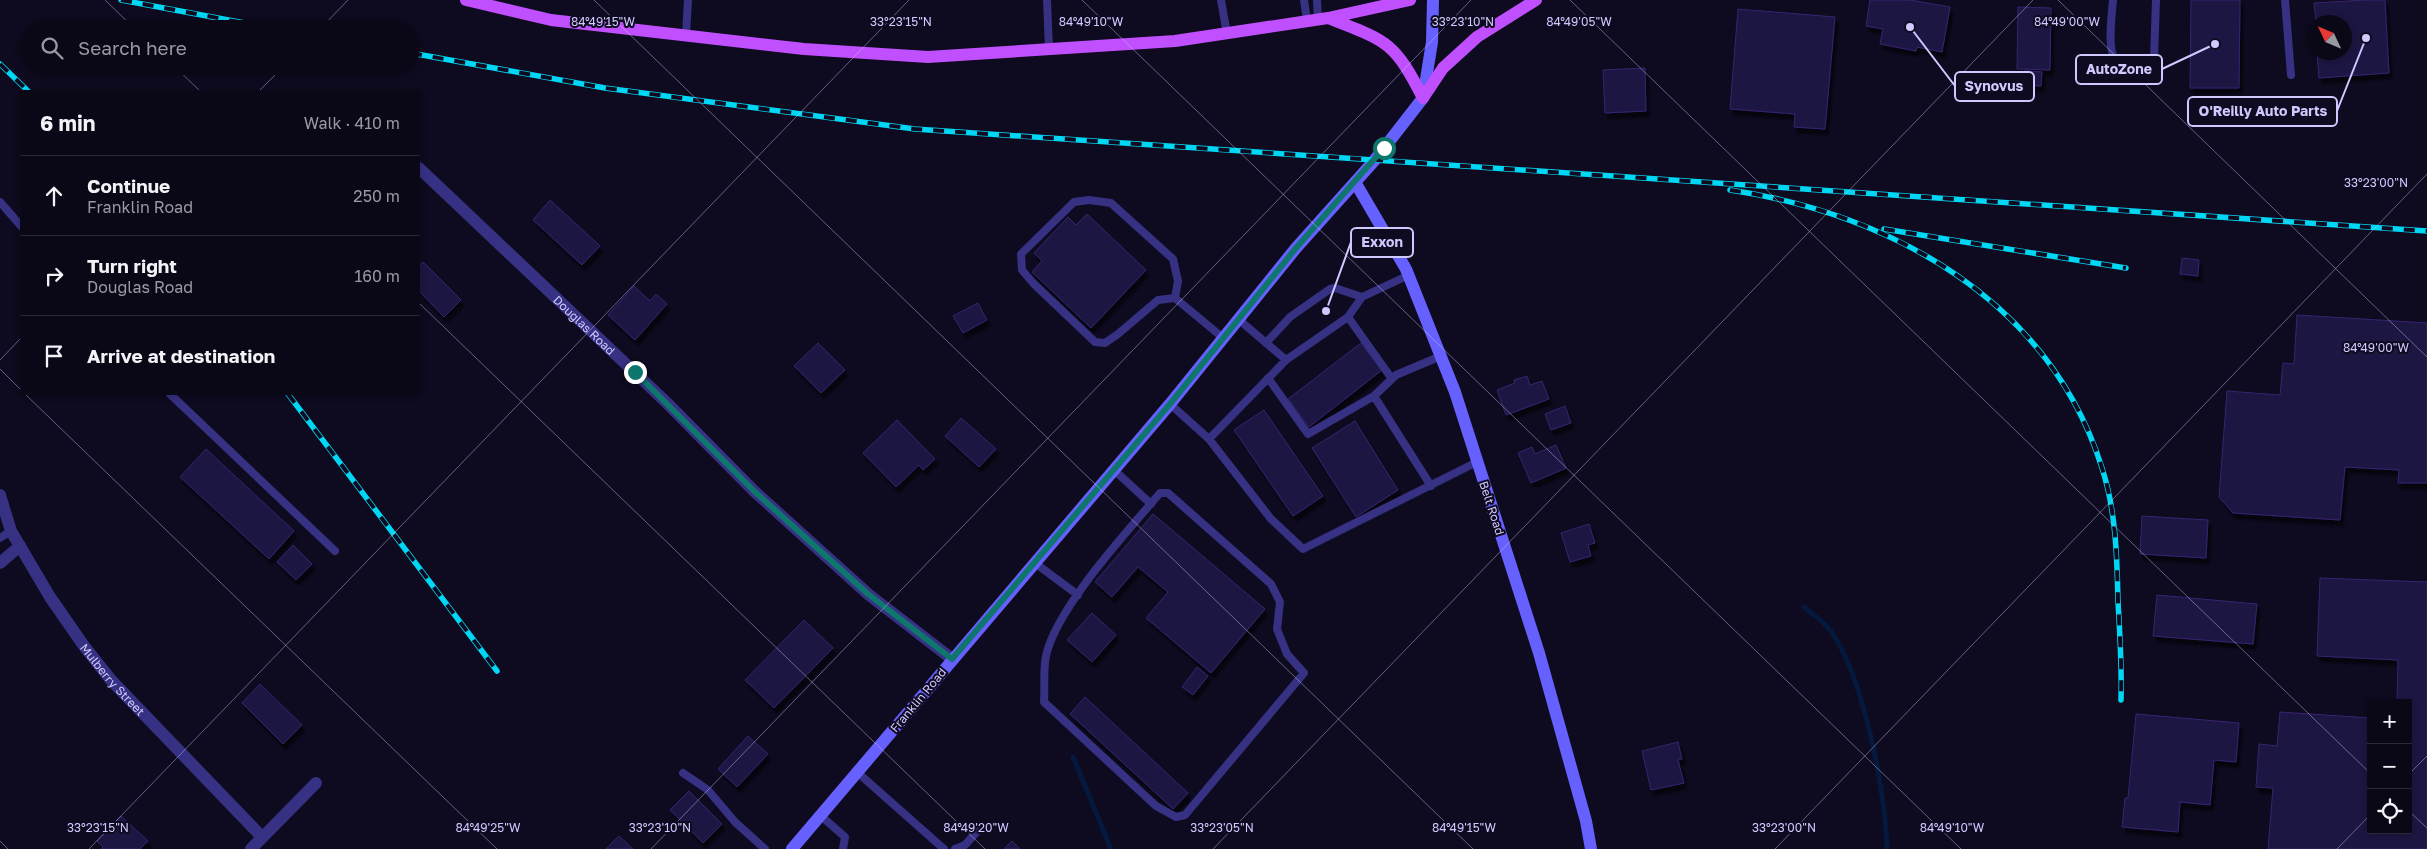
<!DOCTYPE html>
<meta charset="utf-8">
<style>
:root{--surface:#0a0817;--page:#181624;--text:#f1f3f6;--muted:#999aa1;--line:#2a2936}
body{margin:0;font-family:"Golos Text",sans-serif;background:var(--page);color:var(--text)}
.controls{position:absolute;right:15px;bottom:15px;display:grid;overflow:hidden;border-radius:0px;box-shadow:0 2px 8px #0003}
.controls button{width:45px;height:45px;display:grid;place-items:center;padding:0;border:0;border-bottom:1px solid var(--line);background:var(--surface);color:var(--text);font:25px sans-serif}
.compass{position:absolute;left:2307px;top:15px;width:45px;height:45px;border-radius:50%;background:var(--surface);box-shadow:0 2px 8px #0003;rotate:314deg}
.stop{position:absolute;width:15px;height:15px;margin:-11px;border:4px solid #0f766e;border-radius:50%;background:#fff}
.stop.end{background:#0f766e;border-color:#fff;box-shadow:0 1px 5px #0008}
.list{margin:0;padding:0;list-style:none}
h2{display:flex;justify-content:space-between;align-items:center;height:65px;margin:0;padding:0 20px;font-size:21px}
h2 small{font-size:16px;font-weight:400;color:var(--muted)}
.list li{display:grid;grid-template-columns:32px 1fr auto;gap:15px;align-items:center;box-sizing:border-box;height:80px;padding:0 20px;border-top:1px solid var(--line)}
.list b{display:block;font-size:19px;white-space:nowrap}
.list p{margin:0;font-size:16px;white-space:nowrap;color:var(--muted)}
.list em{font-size:16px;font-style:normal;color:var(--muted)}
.icon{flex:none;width:28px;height:28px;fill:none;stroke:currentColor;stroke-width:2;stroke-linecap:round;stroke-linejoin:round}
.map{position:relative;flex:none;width:2427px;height:849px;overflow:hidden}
.search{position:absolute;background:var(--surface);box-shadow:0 2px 8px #0003;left:20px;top:20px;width:400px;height:55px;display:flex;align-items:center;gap:12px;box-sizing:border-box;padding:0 18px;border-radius:28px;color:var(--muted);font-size:19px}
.panel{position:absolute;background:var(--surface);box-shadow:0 2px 8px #0003;left:20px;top:90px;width:400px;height:305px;border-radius:0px}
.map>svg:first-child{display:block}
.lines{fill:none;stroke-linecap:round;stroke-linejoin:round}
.stream{stroke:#05193e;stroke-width:5}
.building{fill:#1f1542;stroke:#352570;filter:url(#shadow)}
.lane{stroke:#363182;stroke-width:8}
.street{stroke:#363182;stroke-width:12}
.secondary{stroke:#6660ff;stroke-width:12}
.primary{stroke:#c050ff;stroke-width:12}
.rail-casing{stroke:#00d7f4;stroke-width:5.5}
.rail{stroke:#0e0a1f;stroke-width:4;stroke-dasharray:11;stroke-linecap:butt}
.route{stroke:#0f766e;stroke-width:6}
.ticks{fill:none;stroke:#d0c9ff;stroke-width:1;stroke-opacity:0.45}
.labels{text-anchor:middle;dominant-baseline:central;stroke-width:4;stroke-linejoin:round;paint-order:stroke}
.street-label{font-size:12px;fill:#d0c9ff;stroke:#0e0a1f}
.ticks-label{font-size:12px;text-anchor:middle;fill:#d0c9ff;stroke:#0e0a1f;stroke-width:4;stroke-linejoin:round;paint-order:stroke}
.leader{fill:none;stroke:#d0c9ff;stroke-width:2}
.callout-dot{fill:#d0c9ff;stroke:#0e0a1f;stroke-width:2}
.callout{fill:#0e0a1f;stroke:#d0c9ff;stroke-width:2}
.callout-label{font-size:14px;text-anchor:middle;font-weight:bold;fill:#d0c9ff}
</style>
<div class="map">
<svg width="2427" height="849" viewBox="0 0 2427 849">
<defs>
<filter id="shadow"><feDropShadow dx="3" dy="5.5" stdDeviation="1" flood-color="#0009"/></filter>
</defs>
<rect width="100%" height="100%" fill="#0e0a1f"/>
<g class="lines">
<path class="stream" d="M1804 607C1812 614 1823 621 1830 630 1863 674 1886 794 1887 849
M1073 757 1111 849"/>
</g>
<path class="building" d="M1870 0H1910L1950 7 1942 52 1917 47 1916 51 1880 44 1883 29 1866 26Z
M2191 0H2240L2239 88H2190Z
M2365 0H2385L2389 73 2319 78 2317 52H2344V22H2316L2314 3Z
M2018 7 2051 8 2050 70 2017 69Z
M1738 9 1835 17 1825 129 1794 127 1795 114 1730 109Z
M1645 68 1646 111 1605 113 1603 70Z
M2024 71 2042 72 2041 86 2024 85Z
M550 200 600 246 582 265 533 220Z
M1087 214 1146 270 1091 328 1032 272 1042 261 1034 253 1068 217 1076 225Z
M2182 258 2199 260 2198 276 2180 274Z
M423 262 461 300 444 317 419 291V266Z
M634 286 650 301 656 294 667 304 635 340 608 315Z
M978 303 987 320 963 333 953 316Z
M2297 315 2427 323V483H2398L2399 470 2345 467 2340 520 2233 513 2219 497 2227 391 2280 395 2283 363 2294 364Z
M818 343 845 370 821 393 794 366Z
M1361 343 1382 370 1309 427 1288 399Z
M1527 376 1530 385 1542 381 1549 399 1506 415 1497 390 1515 383 1514 380Z
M1565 406 1571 423 1551 430 1545 414Z
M1264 410 1323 496 1293 516 1234 430Z
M961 418 996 449 979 467 945 436Z
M897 420 935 459 923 470 919 465 896 487 863 453Z
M1355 421 1398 490 1356 517 1312 448Z
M1556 445 1566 468 1531 483 1518 453 1532 447 1535 454Z
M206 449 294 531 269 559 180 477Z
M1153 514 1265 609 1211 673 1146 618 1168 592 1138 567 1112 597 1095 582Z
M2142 516 2208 520 2206 558 2140 554Z
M1589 524 1595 543 1588 545 1591 556 1570 562 1561 533Z
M293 545 312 564 296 580 277 562Z
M2320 578 2427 582V849H2268L2273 788 2256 787 2259 744 2277 746 2280 712 2371 718V830H2408V703H2397L2398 660 2317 656Z
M2157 595 2257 604 2253 644 2153 636Z
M1092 613 1116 635 1092 662 1067 640Z
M804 620 833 648 774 708 745 680Z
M1197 667 1208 676 1193 695 1182 687Z
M260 684 302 725 283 744 242 703Z
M1085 697 1188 793 1173 809 1070 714Z
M2136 714 2239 723 2236 762 2214 760 2210 805 2180 802 2178 832 2122 827 2125 798H2128Z
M748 736 768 754 737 787 718 769Z
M1678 742 1682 759 1678 760 1684 783 1651 790 1642 751Z
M689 791 722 824 703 843 670 810Z
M121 816 148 841 140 849H101L103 847 97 841Z
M619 836 633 849H606Z
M1012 841 1020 849H1004Z"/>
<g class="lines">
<path class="lane" d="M1047 0 1049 49
M1221 0 1227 34
M1304 0 1307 21
M1317 0 1318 20
M2113 0C2112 13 2105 59 2120 63 2129 66 2140 64 2148 65L2154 59 2156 0
M2285 0 2291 75
M686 35 688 0
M0 202 21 226
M1175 298 1158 300 1118 334 1105 343 1095 342 1033 283 1022 270 1021 254 1074 202 1089 200 1111 203 1173 259 1178 281 1175 298 1222 337
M1348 317 1392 379
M1237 318 1286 360
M1266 343 1290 317 1330 289 1335 288 1362 297
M1268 378 1308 434 1374 396 1431 486
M170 394 335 551
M1374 396 1396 375 1441 356
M1170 404 1209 439 1271 519 1303 549 1477 462
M1209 439 1286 360 1348 317 1362 297 1409 275
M1114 470 1151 504
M1160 493H1168L1271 584 1280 602 1277 629 1287 654 1304 673 1185 815 1176 817 1156 806 1044 702C1045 687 1043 670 1046 656 1056 608 1128 531 1160 493Z
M0 538 11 531
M1035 563 1078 595
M857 772 944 849
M683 773 708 790 735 822 765 849
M820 815 845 837 843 849
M955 849 965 845 982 826"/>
<g class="street">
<path id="s1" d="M419 168 667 403 754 491 868 594 952 659"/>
<path id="s2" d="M0 495 11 531 50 597 84 646 111 680 262 837"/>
<path d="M0 563 20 546"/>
<path d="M251 849 316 783"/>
</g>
<path class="secondary" d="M1355 182 1406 269 1455 392 1539 653 1586 821 1591 849
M792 849 1170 404 1296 248 1374 161 1423 98 1432 42 1433 0"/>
<path class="primary" d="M466 0 551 20 804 49 928 57 1175 41 1328 18 1410 0
M1328 18C1387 41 1394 41 1423 98L1443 68 1477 37 1536 0"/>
<defs>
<path id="rail" d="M121 0 277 29
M411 53 605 88 915 129 2427 231
M0 64 28 91
M1730 190C1893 214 2050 302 2102 468 2116 511 2117 556 2118 602 2120 635 2122 667 2121 700
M1884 229 2126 268
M288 394 497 671"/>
</defs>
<use href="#rail" class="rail-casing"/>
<use href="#rail" class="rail"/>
</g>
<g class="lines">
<path class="route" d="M635 372 754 491 868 594 952 659 1170 404 1296 248 1384 148"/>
</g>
<path class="ticks" d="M105 0 135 29M594 0 1473 849M1082 0 1961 849M1570 0 2371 774M2058 0 2427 357M320 29 348 0M174 66 200 91M259 91 284 66M419 303 985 849M0 360 21 338M0 369 21 390M25 394 497 849M2408 775 2427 756M2408 810 2427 828M0 841 8 849M89 849 909 0M651 849 1471 0M1213 849 2033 0M1775 849 2427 174M2337 849 2371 814"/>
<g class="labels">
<g class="street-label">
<text stroke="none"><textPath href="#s1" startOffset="228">Douglas Road</textPath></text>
<text transform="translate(1492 508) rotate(72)">Belt Road</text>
<text stroke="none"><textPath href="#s2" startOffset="218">Mulberry Street</textPath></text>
<text transform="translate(918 700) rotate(-50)">Franklin Road</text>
</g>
</g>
<g class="ticks-label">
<text x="603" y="26">84°49'15"W</text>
<text x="1091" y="26">84°49'10"W</text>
<text x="1579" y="26">84°49'05"W</text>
<text x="2067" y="26">84°49'00"W</text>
<text x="901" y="26">33°23'15"N</text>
<text x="1463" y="26">33°23'10"N</text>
<text x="2376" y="187">33°23'00"N</text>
<text x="2376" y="352">84°49'00"W</text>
<text x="98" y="832">33°23'15"N</text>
<text x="660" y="832">33°23'10"N</text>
<text x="1222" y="832">33°23'05"N</text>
<text x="1784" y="832">33°23'00"N</text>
<text x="488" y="832">84°49'25"W</text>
<text x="976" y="832">84°49'20"W</text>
<text x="1464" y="832">84°49'15"W</text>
<text x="1952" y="832">84°49'10"W</text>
</g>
<path class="leader" d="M2215 44L2162 69M1910 27L1955 86M2366 38L2337 111M1326 311L1351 242"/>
<g class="callout-dot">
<circle cx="2215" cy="44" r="5"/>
<circle cx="1910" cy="27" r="5"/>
<circle cx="2366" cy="38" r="5"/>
<circle cx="1326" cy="311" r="5"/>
</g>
<g class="callout">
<rect x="2076" y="55" width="86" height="29" rx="5"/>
<rect x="1955" y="72" width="79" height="29" rx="5"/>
<rect x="2188" y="97" width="149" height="29" rx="5"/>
<rect x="1351" y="228" width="62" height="29" rx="5"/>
</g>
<g class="callout-label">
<text x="2119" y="74">AutoZone</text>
<text x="1994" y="91">Synovus</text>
<text x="2263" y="116">O'Reilly Auto Parts</text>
<text x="1382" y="247">Exxon</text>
</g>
</svg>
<div class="controls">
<button>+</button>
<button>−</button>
<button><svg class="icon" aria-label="locate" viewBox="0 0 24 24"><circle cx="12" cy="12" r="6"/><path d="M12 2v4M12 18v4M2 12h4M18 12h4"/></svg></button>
</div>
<svg class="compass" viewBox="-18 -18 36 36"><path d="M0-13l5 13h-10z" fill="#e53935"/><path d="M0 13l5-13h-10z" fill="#999aa1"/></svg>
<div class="stop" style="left:1384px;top:148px"></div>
<div class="stop end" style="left:635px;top:372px"></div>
<div class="search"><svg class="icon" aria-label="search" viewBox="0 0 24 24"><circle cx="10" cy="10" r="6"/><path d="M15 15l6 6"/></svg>Search here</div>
<section class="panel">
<h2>6 min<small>Walk · 410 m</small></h2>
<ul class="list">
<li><svg class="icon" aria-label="ahead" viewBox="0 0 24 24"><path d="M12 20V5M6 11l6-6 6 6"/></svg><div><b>Continue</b><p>Franklin Road</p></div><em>250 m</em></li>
<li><svg class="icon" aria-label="right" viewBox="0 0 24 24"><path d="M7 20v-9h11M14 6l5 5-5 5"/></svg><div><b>Turn right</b><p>Douglas Road</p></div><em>160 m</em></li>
<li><svg class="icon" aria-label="arrive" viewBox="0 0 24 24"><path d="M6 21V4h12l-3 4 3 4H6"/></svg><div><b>Arrive at destination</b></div></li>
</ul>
</section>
</div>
